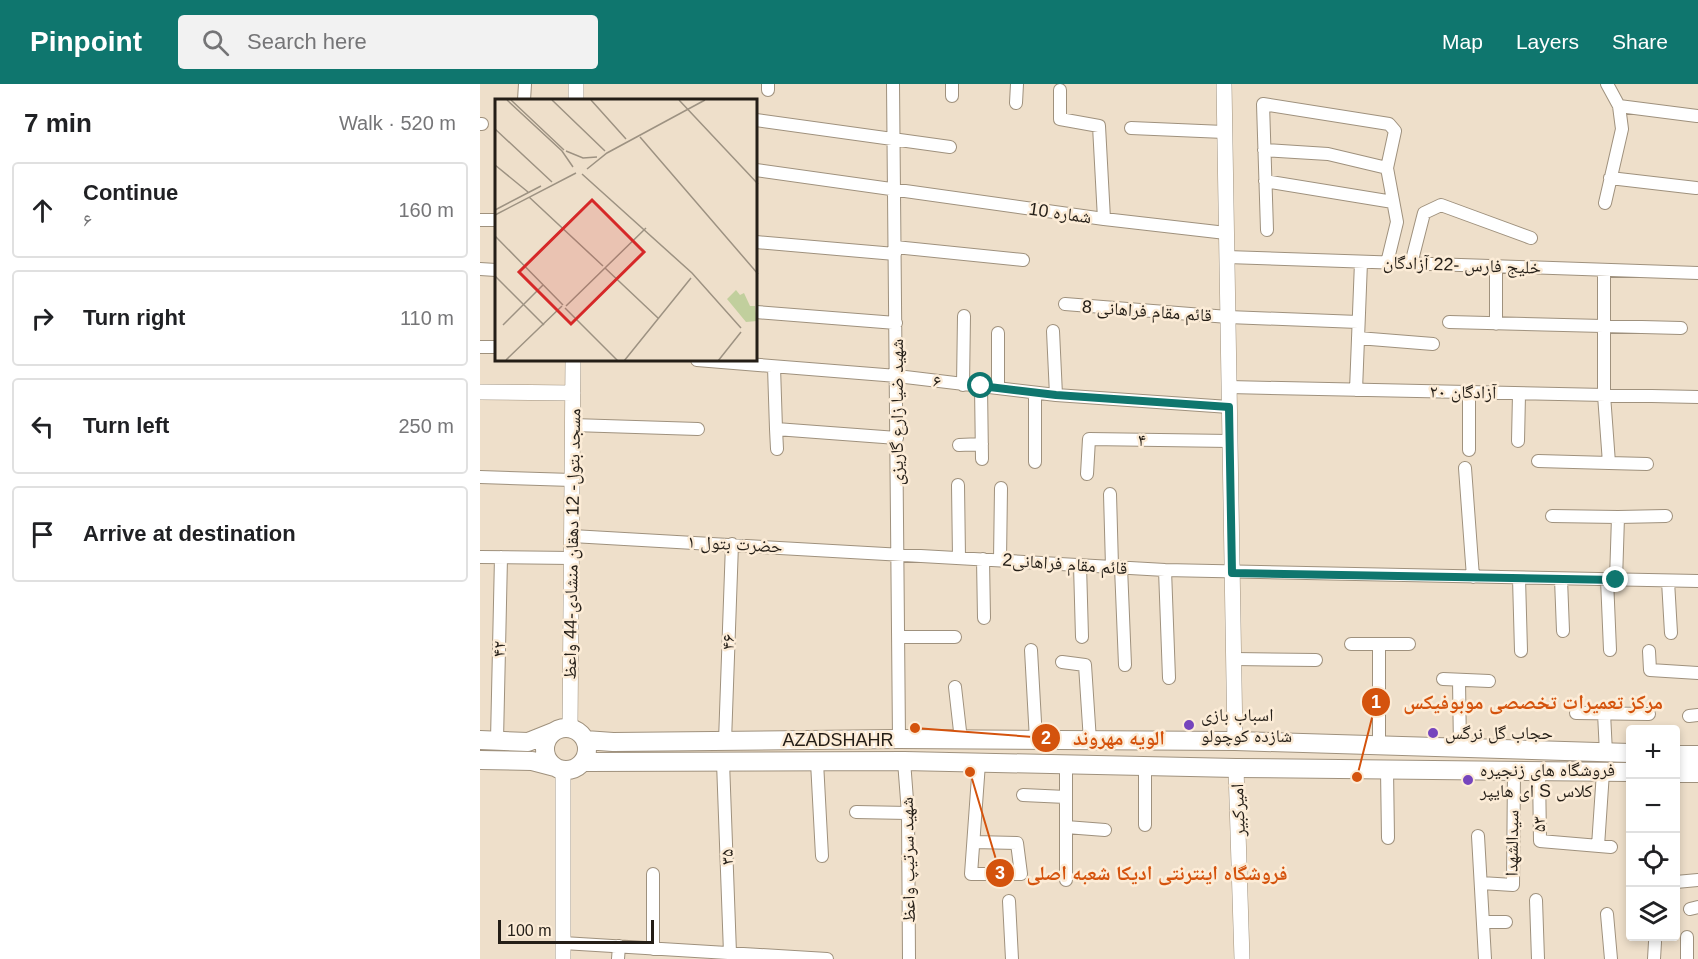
<!DOCTYPE html>
<meta charset="utf-8">
<style>
:root{--surface:#fff;--page:#f2f2f2;--text:#202124;--muted:#757577;--line:#e0e0e0;--accent:#0f766e}
body{margin:0;font-family:Helvetica,"Noto Naskh Arabic",sans-serif;background:var(--page);color:var(--text)}
.controls{position:absolute;right:18px;bottom:18px;display:grid;overflow:hidden;border-radius:6px;box-shadow:0 3px 9px #0003}
.controls button{width:54px;height:54px;display:grid;place-items:center;padding:0;border:0;border-bottom:2px solid var(--line);background:var(--surface);color:var(--text);font:30px sans-serif}
.scale{position:absolute;left:18px;bottom:15px;width:156px;box-sizing:border-box;padding-left:6px;border:3px solid #241e17;border-top:0;font-size:16px;line-height:21px;white-space:nowrap;color:#241e17;-webkit-text-stroke:4px #fcecd7;paint-order:stroke}
.stop{position:absolute;width:18px;height:18px;margin:-14px;border:4px solid #0f766e;border-radius:50%;background:#fff}
.stop.end{background:#0f766e;border-color:#fff;box-shadow:0 2px 6px #0008}
.list{margin:0;padding:0;list-style:none}
h2{display:flex;justify-content:space-between;align-items:center;height:78px;margin:0;padding:0 24px;font-size:26px}
h2 small{font-size:20px;font-weight:400;color:var(--muted)}
.list li{display:grid;grid-template-columns:39px 1fr auto;gap:18px;align-items:center;box-sizing:border-box;height:96px;margin:0 12px 12px;padding:0 12px;border:2px solid var(--line);border-radius:6px}
.list b{display:block;font-size:22px;white-space:nowrap}
.list p{margin:0;font-size:20px;white-space:nowrap;color:var(--muted)}
.list em{font-size:20px;font-style:normal;color:var(--muted)}
.icon{flex:none;width:33px;height:33px;fill:none;stroke:currentColor;stroke-width:2;stroke-linecap:round;stroke-linejoin:round}
.map{position:relative;flex:none;width:1218px;height:875px;overflow:hidden}
header{display:flex;align-items:center;gap:36px;box-sizing:border-box;height:84px;padding:0 30px;background:var(--accent);color:#fff}
header strong{font-size:28px}
nav{display:flex;gap:33px;margin-inline-start:auto;font-size:21px}
.search{width:420px;height:54px;background:var(--page);display:flex;align-items:center;gap:15px;box-sizing:border-box;padding:0 21px;border-radius:6px;color:var(--muted);font-size:22px}
main{display:flex}
aside{flex:1;background:var(--surface)}
.map>svg:first-child{display:block}
.lines{fill:none;stroke-linecap:round;stroke-linejoin:round}
.minor-casing{stroke:#9f917d;stroke-width:14}
.tertiary-casing{stroke:#9f917d;stroke-width:16}
.secondary-casing{stroke:#9f917d;stroke-width:20}
.minor{stroke:#fff;stroke-width:12}
.tertiary{stroke:#fff;stroke-width:15}
.secondary{stroke:#fff;stroke-width:18}
.route{stroke:#0f766e;stroke-width:8}
.poi-dot{fill:#7645bd;stroke:#fcecd7;stroke-width:2}
.labels{text-anchor:middle;dominant-baseline:central;stroke-width:5;stroke-linejoin:round;paint-order:stroke}
.street-label{font-size:18px;fill:#241e17;stroke:#fcecd7}
.poi-label{font-size:18px;fill:#241e17;stroke:#fcecd7;text-anchor:start}
.inset-road{fill:none;stroke:#9d9282;stroke-width:1.5}
.view{fill:#d62828;fill-opacity:0.15;stroke:#d62828;stroke-width:3}
.inset-edge{fill:none;stroke:#241e17;stroke-width:3}
.leader{fill:none;stroke:#d4530d;stroke-width:2}
.callout-dot{fill:#d4530d;stroke:#fcecd7;stroke-width:2}
.mark-label{font-size:18px;text-anchor:middle;font-weight:bold;fill:#fff}
.callout-label{font-size:20px;text-anchor:middle;font-weight:bold;fill:#d4530d;stroke:#fcecd7;stroke-width:5;stroke-linejoin:round;paint-order:stroke}
</style>
<header>
<strong>Pinpoint</strong>
<div class="search"><svg class="icon" aria-label="search" viewBox="0 0 24 24"><circle cx="10" cy="10" r="6"/><path d="M15 15l6 6"/></svg>Search here</div>
<nav><a>Map</a><a>Layers</a><a>Share</a></nav>
</header>
<main>
<aside>
<h2>7 min<small>Walk · 520 m</small></h2>
<ul class="list">
<li><svg class="icon" aria-label="ahead" viewBox="0 0 24 24"><path d="M12 20V5M6 11l6-6 6 6"/></svg><div><b>Continue</b><p>۶</p></div><em>160 m</em></li>
<li><svg class="icon" aria-label="right" viewBox="0 0 24 24"><path d="M7 20v-9h11M14 6l5 5-5 5"/></svg><div><b>Turn right</b></div><em>110 m</em></li>
<li><svg class="icon" aria-label="left" viewBox="0 0 24 24"><path d="M17 20v-9H6M10 6l-5 5 5 5"/></svg><div><b>Turn left</b></div><em>250 m</em></li>
<li><svg class="icon" aria-label="arrive" viewBox="0 0 24 24"><path d="M6 21V4h12l-3 4 3 4H6"/></svg><div><b>Arrive at destination</b></div></li>
</ul>
</aside>
<div class="map">
<svg width="1218" height="875" viewBox="0 0 1218 875">
<rect width="100%" height="100%" fill="#eedfca"/>
<g class="lines">
<defs>
<path id="minor" d="M413 0 419 655
M288 6V0
M580 6V35L619 42 624 135
M472 12V0
M44 16 45 0
M536 19 537 0
M1139 22 1217 32
M276 36 470 63
M0 40H2
M651 44 744 48
M784 66 848 70 907 84
M276 86 624 135 746 149
M1130 94 1216 104
M785 97 913 118
M1125 119 1142 45 1139 22 1127 0
M0 136H16
M787 146 783 20 909 40 915 47 907 84 917 138 907 179
M276 158 415 170
M415 163 543 176
M747 173 1218 189
M931 180 944 129 961 121 1051 154
M1016 183V240
M0 185 16 186
M1124 186V311L1129 379 1167 380
M585 220 748 233 878 238
M276 228 416 239
M969 238 1201 244
M573 247 576 311
M518 249V304
M878 254 953 260
M0 263H16
M217 276 417 292 576 311 749 323
M294 283 296 345 417 354
M483 301 484 232
M501 302 502 375
M749 303 1218 313
M876 306 881 178
M989 309V366
M93 341 218 345
M296 345 297 365
M1038 357 1039 310
M479 361 502 360
M1058 377 1129 379
M555 378V309
M985 384 993 493
M607 390 609 355 750 357
M0 393 92 396
M478 401 479 473
M630 410 632 482
M1072 432 1138 433
M92 452 685 486 1218 497
M0 473 92 474
M503 475 504 534
M520 476 521 404
M600 481 602 553
M641 483 645 581
M685 486 689 594
M1039 494 1041 567
M1081 495 1083 547
M1127 495 1130 566
M1136 496 1138 433 1186 432
M1188 497 1191 549
M419 553H475
M871 560H929
M899 560V662
M551 566 556 656
M1169 567 1170 586 1218 589
M754 575 836 576
M582 578 605 581 610 657
M963 595 1009 597
M979 596 980 665
M475 603 481 656
M1096 629 1169 630
M1124 629 1126 669
M1209 632 1218 631
M17 656 21 473
M245 657 252 460
M424 677 428 729 429 875
M243 678 250 869
M337 678 342 772
M907 686 908 754
M1059 687 1060 757 1131 763
M543 711 586 713
M376 728 428 729
M665 741V683
M586 743 625 746
M998 752 1005 875
M494 758 537 759 541 790H491L499 679
M1118 762 1123 688
M586 796V681
M1196 798 1218 796
M1001 799 1033 801 1034 687
M1056 816 1058 875
M529 817 532 875
M1210 825 1218 823
M1127 830 1131 875
M1003 838H1026
M1207 853V875
M83 859 347 875
M173 865V790
M138 875 139 862
M1174 875 1175 858"/>
<path id="tertiary" d="M744 0 755 657
M96 16V0
M0 308 93 309
M90 644 93 276
M756 684 762 875
M83 875V686"/>
<path id="secondary" d="M65 665a21 21 0 1 1 42 0a21 21 0 1 1-42 0Z
M0 656 48 658 73 648
M105 656 133 658 419 655 755 657 1150 669
M1196 671H1218
M0 676 52 677 75 683
M104 678 424 677 756 684 1150 688
M1196 689H1218"/>
</defs>
<use href="#minor" class="minor-casing"/>
<use href="#tertiary" class="tertiary-casing"/>
<use href="#secondary" class="secondary-casing"/>
<use href="#minor" class="minor"/>
<use href="#tertiary" class="tertiary"/>
<use href="#secondary" class="secondary"/>
</g>
<g class="lines">
<path class="route" d="M501 302 576 311 749 323 752 489 1136 496"/>
</g>
<g class="poi-dot">
<circle cx="709" cy="641" r="6"/>
<circle cx="953" cy="649" r="6"/>
<circle cx="988" cy="696" r="6"/>
</g>
<g class="labels">
<g class="street-label">
<text transform="translate(580 129) rotate(8)">شماره 10</text>
<text transform="translate(982 181) rotate(2)">خلیج فارس -22 آزادگان</text>
<text transform="translate(667 227) rotate(4)">8 قائم مقام فراهانی</text>
<text transform="translate(457 297) rotate(7)">۶</text>
<text transform="translate(983 308) rotate(1)">۲۰ آزادگان</text>
<text transform="translate(417 328) rotate(-90)">شهید ضیا زارع گاریزی</text>
<text transform="translate(662 356) rotate(1)">۴</text>
<text transform="translate(92 460) rotate(-89)">مسجد بتول- 12 دهقان منشادی-44 واعظ</text>
<text transform="translate(255 460) rotate(3)">حضرت بتول ۱</text>
<text transform="translate(585 480) rotate(4)">2قائم مقام فراهانی</text>
<text transform="translate(248 558) rotate(-88)">۴۶</text>
<text transform="translate(19 565) rotate(-89)">۴۲</text>
<text x="358" y="656">AZADSHAHR</text>
<text transform="translate(758 726) rotate(-92)">امیرکبیر</text>
<text transform="translate(1059 740) rotate(-91)">۵۳</text>
<text transform="translate(1032 759) rotate(-89)">سیدالشهدا</text>
<text transform="translate(247 773) rotate(-92)">۳۵</text>
<text transform="translate(428 776) rotate(-91)">شهید سرتیپ واعظ</text>
</g>
<g class="poi-label">
<text x="721" y="631">اسباب بازی<tspan x="721" dy="21">شازده کوچولو</tspan></text>
<text x="965" y="649">حجاب گل نرگس</text>
<text x="1000" y="686">فروشگاه های زنجیره<tspan x="1000" dy="21">ای هایپر S کلاس</tspan></text>
</g>
</g>
<g transform="translate(15 15)">
<rect width="262" height="262" fill="#eedfca"/>
<path d="M241 191 245 196 249 194 255 207H260L262 222 251 223 232 200Z" fill="#c1cf9d"/>
<path class="inset-road" d="M12 1 67 52 78 68M16 1 69 51M57 1 110 52M96 1 131 40M184 1 263 85M0 30 57 83M145 38 263 175M71 52 88 59 102 58M0 66 33 93M92 70 112 54 210 1M87 75 197 174 246 229M34 98 108 167M0 111 46 87M0 116 81 74M0 137 68 206M110 169 163 219M0 177 49 226M71 207 151 129M70 209 123 262M8 226 48 186M11 261 67 207M129 262 196 179M223 262 246 233"/>
<path class="view" d="M97 101 149 153 76 225 24 173Z"/>
<rect width="262" height="262" class="inset-edge"/>
</g>
<path class="leader" d="M877 693L896 618M435 644L566 654M490 688L520 789"/>
<g class="callout-dot">
<circle cx="877" cy="693" r="6"/>
<circle cx="435" cy="644" r="6"/>
<circle cx="490" cy="688" r="6"/>
<circle cx="896" cy="618" r="15"/>
<circle cx="566" cy="654" r="15"/>
<circle cx="520" cy="789" r="15"/>
</g>
<g class="mark-label">
<text x="896" y="624">1</text>
<text x="566" y="660">2</text>
<text x="520" y="795">3</text>
</g>
<g class="callout-label">
<text x="1053" y="625">مرکز تعمیرات تخصصی موبوفیکس</text>
<text x="639" y="661">الویه مهروند</text>
<text x="677" y="796">فروشگاه اینترنتی ادیکا شعبه اصلی</text>
</g>
</svg>
<div class="controls">
<button>+</button>
<button>−</button>
<button><svg class="icon" aria-label="locate" viewBox="0 0 24 24"><circle cx="12" cy="12" r="6"/><path d="M12 2v4M12 18v4M2 12h4M18 12h4"/></svg></button>
<button><svg class="icon" aria-label="layers" viewBox="0 0 24 24"><path d="M12 4l9 5-9 5-9-5zM3 14l9 5 9-5"/></svg></button>
</div>
<div class="scale">100 m</div>
<div class="stop" style="left:501px;top:302px"></div>
<div class="stop end" style="left:1136px;top:496px"></div>
</div>
</main>
